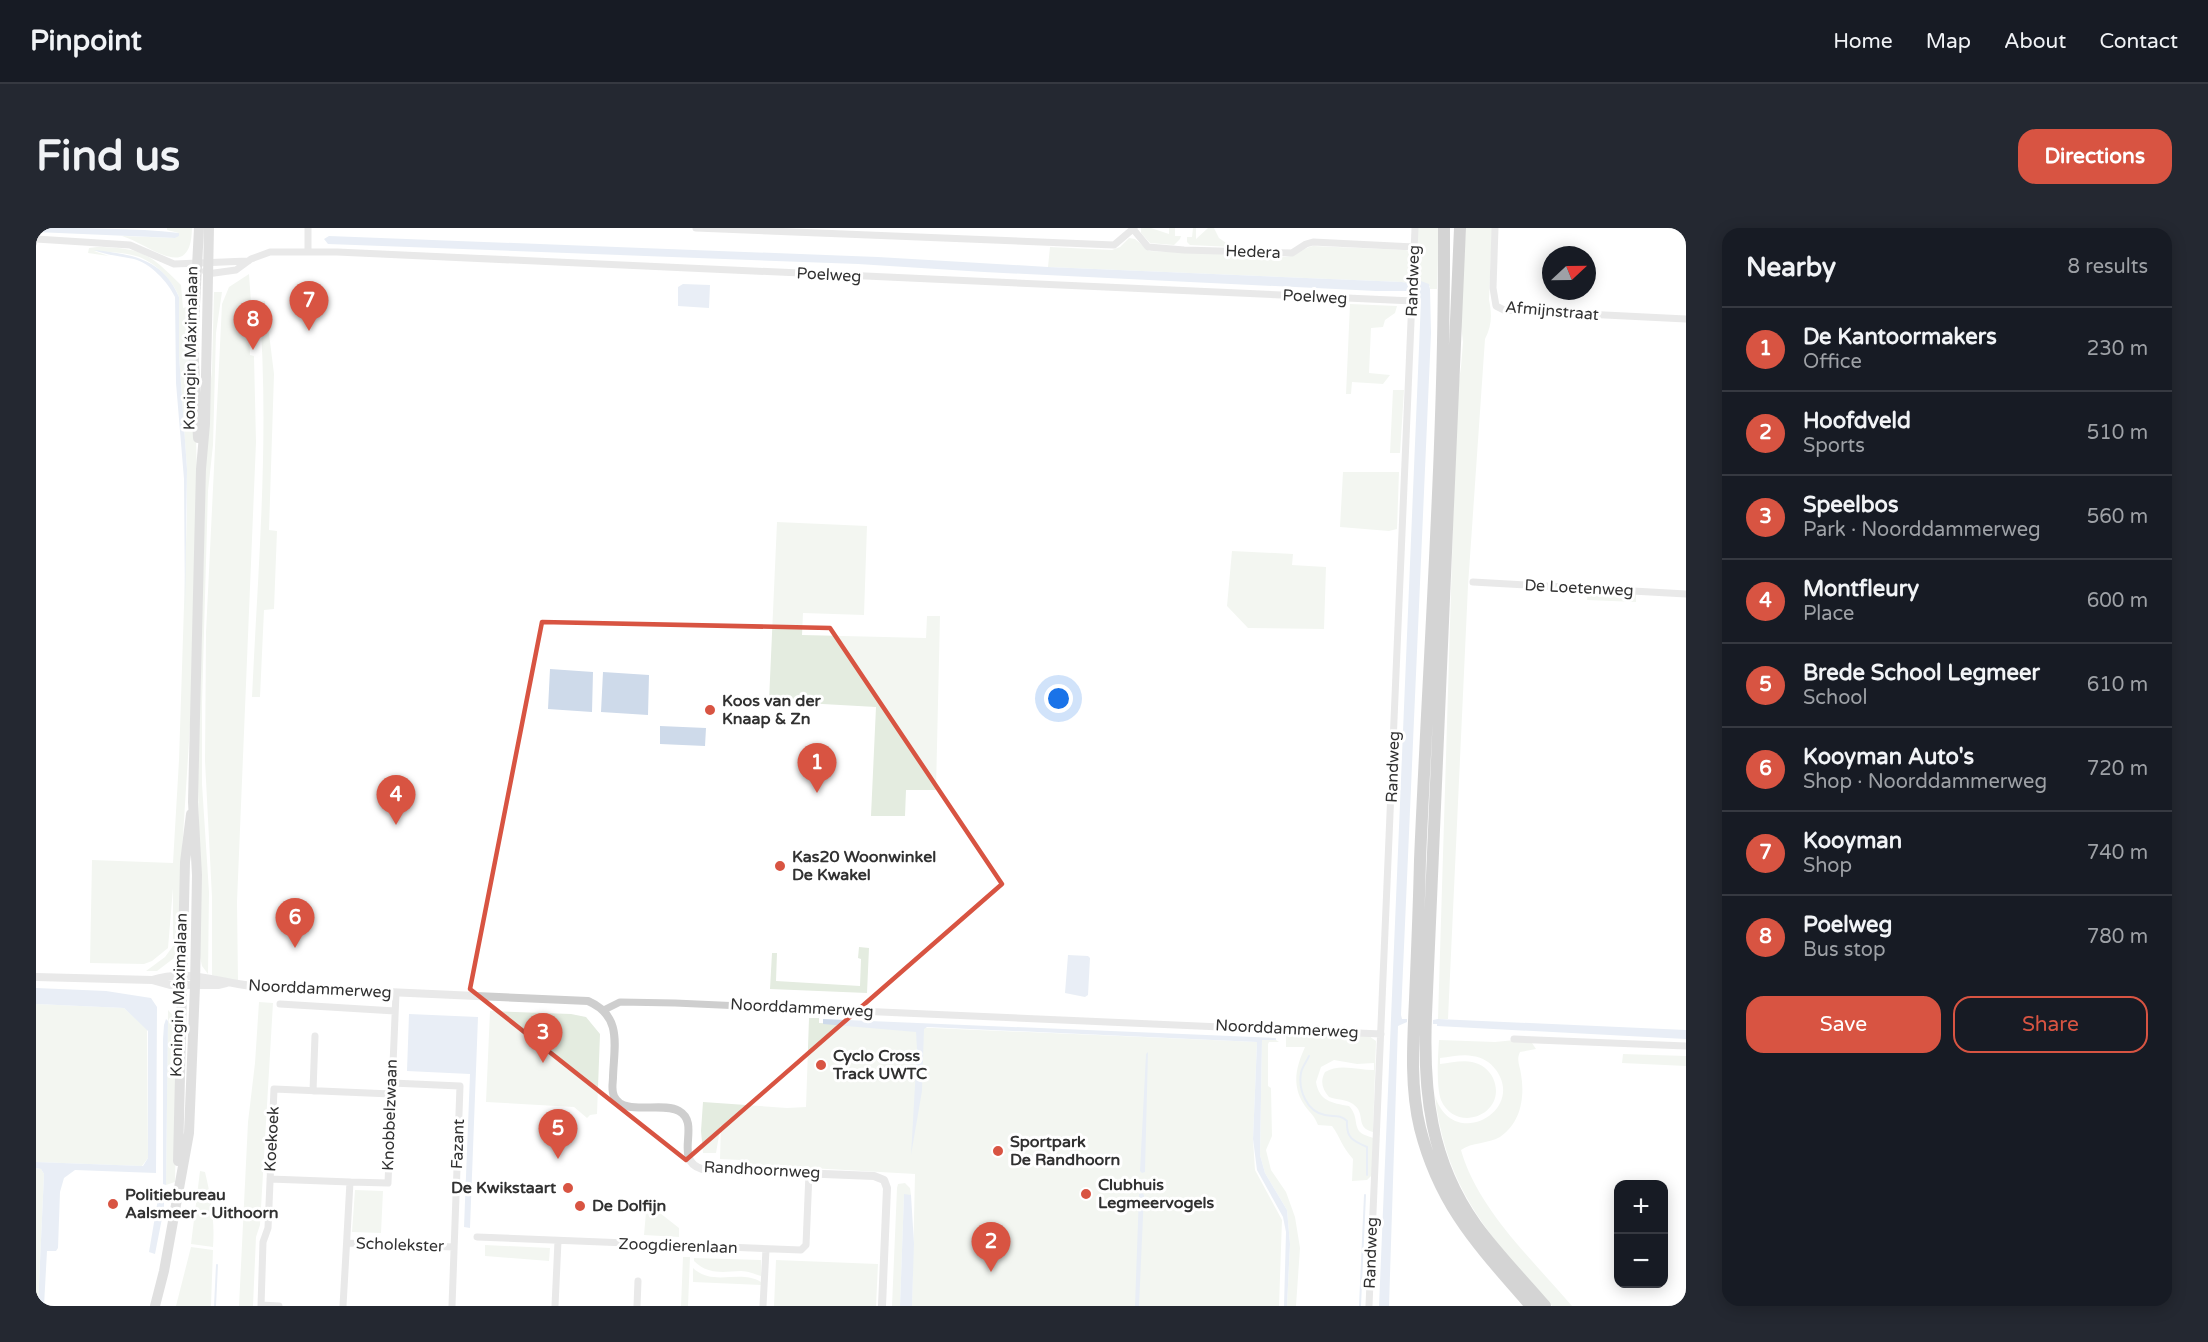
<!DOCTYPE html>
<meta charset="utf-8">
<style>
:root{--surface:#171b24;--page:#242831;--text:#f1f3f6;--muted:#9ea1a6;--line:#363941;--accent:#d85442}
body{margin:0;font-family:"Varela Round",sans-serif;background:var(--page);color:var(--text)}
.controls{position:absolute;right:18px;bottom:18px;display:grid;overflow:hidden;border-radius:12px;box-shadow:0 3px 15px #0003}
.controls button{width:54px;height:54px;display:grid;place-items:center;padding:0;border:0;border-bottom:2px solid var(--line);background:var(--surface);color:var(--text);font:30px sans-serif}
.compass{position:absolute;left:1506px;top:18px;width:54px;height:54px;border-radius:50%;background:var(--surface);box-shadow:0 3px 15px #0003;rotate:68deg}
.you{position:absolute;left:1023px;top:471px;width:21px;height:21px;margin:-15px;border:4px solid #fff;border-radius:50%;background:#1a73e8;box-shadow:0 0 0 9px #1a73e833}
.badge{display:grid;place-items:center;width:39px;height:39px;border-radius:50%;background:var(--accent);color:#fff;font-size:20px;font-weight:700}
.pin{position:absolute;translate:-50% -50px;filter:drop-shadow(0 2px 3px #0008)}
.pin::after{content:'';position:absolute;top:32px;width:21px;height:18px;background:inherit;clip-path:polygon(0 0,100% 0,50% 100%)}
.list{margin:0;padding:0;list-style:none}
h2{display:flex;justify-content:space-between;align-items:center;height:78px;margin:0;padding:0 24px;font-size:26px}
h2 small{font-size:20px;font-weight:400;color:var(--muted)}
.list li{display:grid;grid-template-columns:39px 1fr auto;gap:18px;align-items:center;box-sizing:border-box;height:84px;padding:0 24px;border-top:2px solid var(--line)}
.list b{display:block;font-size:22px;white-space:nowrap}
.list p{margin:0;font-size:20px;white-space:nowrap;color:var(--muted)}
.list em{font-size:20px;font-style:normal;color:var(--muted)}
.actions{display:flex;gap:12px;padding:18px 24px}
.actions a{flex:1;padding:14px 0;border:2px solid var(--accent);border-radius:18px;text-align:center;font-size:21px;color:var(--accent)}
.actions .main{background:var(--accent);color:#fff}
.map{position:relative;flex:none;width:1650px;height:1078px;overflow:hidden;border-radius:18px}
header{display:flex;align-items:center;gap:36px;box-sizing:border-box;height:84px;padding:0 30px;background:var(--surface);border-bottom:2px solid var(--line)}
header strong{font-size:28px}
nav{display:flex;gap:33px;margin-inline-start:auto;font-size:21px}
.intro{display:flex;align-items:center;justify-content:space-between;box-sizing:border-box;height:144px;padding:0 36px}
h1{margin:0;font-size:42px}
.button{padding:15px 27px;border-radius:18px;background:var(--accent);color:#fff;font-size:21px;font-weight:700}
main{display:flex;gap:36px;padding:0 36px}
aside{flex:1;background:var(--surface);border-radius:18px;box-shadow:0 3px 15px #0003}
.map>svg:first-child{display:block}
.green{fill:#e4ece0}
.water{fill:#cedaea}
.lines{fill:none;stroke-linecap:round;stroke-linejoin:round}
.stream{stroke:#cedaea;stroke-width:2}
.minor{stroke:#cecece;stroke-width:7}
.tertiary{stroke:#cecece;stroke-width:8}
.secondary{stroke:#bbb;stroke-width:10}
.trunk{stroke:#a0a0a0;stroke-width:12}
.marked{fill:none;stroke:#d85442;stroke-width:4.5;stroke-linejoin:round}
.poi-dot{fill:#d85442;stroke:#fff;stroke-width:2}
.labels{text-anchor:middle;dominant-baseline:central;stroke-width:6;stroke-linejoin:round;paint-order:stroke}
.street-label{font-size:16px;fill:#313131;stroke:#fff}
.poi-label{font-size:16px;font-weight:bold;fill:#313131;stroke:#fff;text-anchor:start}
</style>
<header>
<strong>Pinpoint</strong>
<nav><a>Home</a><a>Map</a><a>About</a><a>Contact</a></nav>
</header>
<div class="intro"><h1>Find us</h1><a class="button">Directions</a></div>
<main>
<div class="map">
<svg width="1650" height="1078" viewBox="0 0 1650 1078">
<rect width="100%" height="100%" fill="#fff"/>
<path class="green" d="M131 0H156C155 56 115 17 86 8L139 10 143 5 131 2Z
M1105 0H1115L1133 6V0H1139V8H1145L1144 11 1138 17 1114 15 1105 5Z
M1157 0H1160V11L1172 0H1178L1183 10 1196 19 1154 17 1151 14V9H1156Z
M1382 0H1403L1401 61H1394V58L1380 57Z
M1430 0H1456L1453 72C1456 86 1456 98 1449 111L1432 358 1412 791H1402L1421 166 1425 139 1427 114 1424 88Z
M1093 10 1099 11 1113 23 1249 29C1262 28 1266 20 1277 18L1369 22 1373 23 1375 26 1373 56 1366 54 1012 39 1014 19 1076 22 1084 19Z
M61 19C106 20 113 25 145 57L147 80 151 79V62L156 63 161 248 155 481 146 624 142 727 121 743H110L129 729 137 718V660L132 720 116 733 108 736 54 735 56 632 137 635 143 532 151 285V241L143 127V69C137 52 118 33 100 28 87 24 72 24 58 23L73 28 52 25 53 20Z
M213 46 217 103H213L214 127 218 128 220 214 201 674 202 753 176 747V669L169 533 170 404 186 76 193 59Z
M178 64H186L180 105 177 217 172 263 166 475V556L173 664 172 746 166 738 164 729 162 551 171 185 176 142Z
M229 73 238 146 233 302 241 303 238 381 228 382 224 469H216C222 338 234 205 223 74Z
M1314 76 1361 78 1359 85 1349 92 1347 99 1335 100 1333 145 1354 147 1347 156 1316 154 1315 166H1310Z
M1357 162H1368L1364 225H1354Z
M1307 244H1363L1361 301 1353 303 1304 299Z
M741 294 831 298 828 387 767 385 766 407 890 410 891 388H904L900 562H870L869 588H835L840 479 733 473Z
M1196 323 1257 326 1256 337 1290 339 1288 401 1212 400 1191 378Z
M1552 364 1600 366V374L1551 372Z
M823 719 833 720 831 765 734 761 736 725H741L740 753 824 758 825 731 822 730Z
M223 774 237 775 224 997 220 1009 217 1078H203L212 894 219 835Z
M0 776 88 780 111 801 112 930 106 938 0 934Z
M132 782 142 793 139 954 130 957Z
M454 783 535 786 550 789 564 806 561 886 554 887 551 890 538 879 450 874Z
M773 790H783V795L1221 814 1217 911 1219 942 1246 992 1243 1078H876L879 946 705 936V932L684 931 685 896 680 925H667L665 903 667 874 751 880 770 879Z
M1256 804 1333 808 1340 813 1337 904C1318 899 1331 886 1317 876 1310 871 1301 872 1293 869 1286 861 1284 853 1289 844 1303 835 1322 842 1338 842V835L1321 836 1298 832 1285 839 1280 854C1283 873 1296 875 1313 878 1322 888 1318 895 1323 903 1326 907 1333 908 1337 910L1336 947 1331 952 1316 953 1317 931C1306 919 1304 909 1296 898L1282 897C1278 887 1275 886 1269 878 1255 858 1260 839 1269 819H1250V808Z
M1226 812H1240L1243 814H1233L1232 816V858L1235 860 1236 908 1230 922 1235 942 1250 964 1259 989 1264 1020 1260 1078H1251L1254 1016 1251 982 1229 945 1224 927Z
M1403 812 1459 814 1479 812 1496 815 1500 821 1484 824C1480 832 1484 838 1485 846 1489 869 1485 895 1464 909 1452 916 1436 914 1425 922 1442 982 1497 1032 1536 1078H1516C1455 1010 1410 963 1399 868 1417 924 1490 883 1460 842 1454 834 1446 829 1436 828 1427 826 1415 829 1404 830V836C1414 835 1426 832 1436 834 1446 836 1453 842 1457 850 1473 886 1420 907 1405 872 1400 857 1402 828 1403 812Z
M1587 826 1650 828V838L1586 835Z
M0 940 5 941 8 946 2 1078H0Z
M164 943 169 944C175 969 179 993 177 1019L155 1016Z
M869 955 874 960 875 967H868L864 1078H856L861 960 862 956Z
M319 962 347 963 345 1005 316 1004Z
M610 974 643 1000V1009L608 1007 610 984 603 977Z
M449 1017 514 1020 513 1033 449 1028Z
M155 1019 177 1022 175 1078H140Z
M647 1029H654L652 1078H645Z
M658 1030 725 1032V1048C719 1046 711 1043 705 1043 687 1044 672 1047 658 1033Z
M740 1032 842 1036 840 1078H738Z
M657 1040C677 1059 704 1041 725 1054V1057L657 1054Z"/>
<path class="water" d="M0 0C45 0 99 0 143 5V8L139 10 0 4Z
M293 8 842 29 1012 39 1366 54 1382 57 1385 53 1393 56 1394 61 1395 105 1365 787 1366 791H1371V794L1362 798 1353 1078H1343L1385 72 1381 63H1340L948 44 822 36 292 16 288 11Z
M58 22C94 26 127 30 143 69V127L151 241 149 384 148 251 140 155 139 69C132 54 114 35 98 31 84 28 69 27 58 22Z
M647 56 674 57 673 80 642 78V59Z
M514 441 557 444 556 484 512 481Z
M567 444 613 447 612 487 565 484Z
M624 498 670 500 669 518 624 516Z
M1032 727 1052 728 1054 730 1052 767 1049 769 1029 765Z
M0 760 70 763 115 770 121 779 120 945 39 942 28 950 24 964 22 1020 20 1023H11L8 1078H2L8 946 5 941 0 940V934L107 938 112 930V803L88 780 0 776Z
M373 786 442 789 434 1000 428 999 434 846 371 843Z
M130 791 132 793 130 957 127 956V811L128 797Z
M787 791 1240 810V812H1226L1224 927 1229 945 1251 982 1254 1016 1251 1078H1248L1250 1004 1247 989 1221 942 1217 911 1221 814 891 799 888 801 886 863 875 927 881 822 880 804 787 796Z
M1402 791 1650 802V811L1401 798V796H1397V792Z
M1112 824 1109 944 1106 945 1104 943 1110 826Z
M1106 965 1108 967 1103 1078H1099L1103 966Z
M868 966 875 967 878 1016 876 1078H864Z
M126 970 128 973V980L119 1026 113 1024 122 971Z"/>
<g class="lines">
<path class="stream" d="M1273 828C1271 833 1266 839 1265 845 1262 862 1271 884 1289 887 1298 889 1304 886 1311 893 1310 910 1317 913 1331 919V947
M179 1078 181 1037
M1324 1078 1329 967"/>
<path class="minor" d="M660 0 1078 17 1098 0
M1459 0 1457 60 1460 78 1468 82 1650 91
M1097 1 1112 19 1148 22 1256 25 1270 16 1277 14 1378 19
M0 11 94 17 138 36 212 33
M272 24V0
M169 43 171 46 200 42 215 31 234 24H301L1377 73
M1437 354 1650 366
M244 776 359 783
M568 782 584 774 639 775 1345 806
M1478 811 1650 818
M356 855 424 858 416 1078
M277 863 279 808
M234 951 314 954
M441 1009 765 1022 770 1017 773 945
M311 1015 418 1019
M225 1077 243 1078
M225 1078 227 1014 232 1000 238 861 355 866
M307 1078 314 954 352 955 360 765
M519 1078 522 1013
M601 1078 602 1053
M727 1078 730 1021
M1333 1078 1379 0"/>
<path class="tertiary" d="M0 749 116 752 134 757H182L190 755
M116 752C153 741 181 754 216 758L552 773C587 788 578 818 577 849 577 855 575 862 578 868 587 889 626 873 643 883 666 896 636 932 666 941L838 948 848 952 851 960 846 1078"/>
<path class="secondary" d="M162 210 157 115 163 0
M142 933 149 634 155 586
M119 1078 128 1043 153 905 159 758 161 647 157 574 165 241 169 196 173 0"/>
<path class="trunk" d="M1408 0C1409 211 1393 421 1384 632 1383 678 1381 725 1379 772 1377 814 1374 859 1384 900 1404 979 1444 1019 1495 1078
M1424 0 1390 787C1387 863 1394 933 1440 997 1461 1026 1486 1051 1509 1078"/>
</g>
<path d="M0 0H1650V1078H0ZM506 394 794 400 966 656 650 932 434 761Z" fill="#fff" fill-opacity=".55" fill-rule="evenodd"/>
<path class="marked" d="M506 394 794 400 966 656 650 932 434 761Z"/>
<g class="poi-dot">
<circle cx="674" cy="482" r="6"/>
<circle cx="744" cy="638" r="6"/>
<circle cx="785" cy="837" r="6"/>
<circle cx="962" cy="923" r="6"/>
<circle cx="532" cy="960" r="6"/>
<circle cx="1050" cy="966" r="6"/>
<circle cx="77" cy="976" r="6"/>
<circle cx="544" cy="978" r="6"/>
</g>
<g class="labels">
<g class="street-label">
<text transform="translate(1217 24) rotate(2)">Hedera</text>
<text transform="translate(793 47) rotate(3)">Poelweg</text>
<text transform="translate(1377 53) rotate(-88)">Randweg</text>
<text transform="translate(1279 69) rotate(3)">Poelweg</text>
<text transform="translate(1516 83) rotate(5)">Afmijnstraat</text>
<text transform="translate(155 120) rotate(-89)">Koningin Máximalaan</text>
<text transform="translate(1543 360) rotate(3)">De Loetenweg</text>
<text transform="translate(1357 539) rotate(-88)">Randweg</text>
<text transform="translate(284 761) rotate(3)">Noorddammerweg</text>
<text transform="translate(143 767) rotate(-88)">Koningin Máximalaan</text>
<text transform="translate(766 780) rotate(3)">Noorddammerweg</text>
<text transform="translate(1251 801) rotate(3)">Noorddammerweg</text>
<text transform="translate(354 887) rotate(-88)">Knobbelzwaan</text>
<text transform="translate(236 911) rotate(-87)">Koekoek</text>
<text transform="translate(422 916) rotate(-88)">Fazant</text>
<text transform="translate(726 942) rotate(3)">Randhoornweg</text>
<text transform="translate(364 1017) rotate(2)">Scholekster</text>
<text transform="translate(642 1018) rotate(2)">Zoogdierenlaan</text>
<text transform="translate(1335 1025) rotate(-88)">Randweg</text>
</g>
<g class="poi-label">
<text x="686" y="473">Koos van der<tspan x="686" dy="18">Knaap &amp; Zn</tspan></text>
<text x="756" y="629">Kas20 Woonwinkel<tspan x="756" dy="18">De Kwakel</tspan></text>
<text x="797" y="828">Cyclo Cross<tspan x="797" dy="18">Track UWTC</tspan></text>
<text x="974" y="914">Sportpark<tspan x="974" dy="18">De Randhoorn</tspan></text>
<text x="1062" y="957">Clubhuis<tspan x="1062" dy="18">Legmeervogels</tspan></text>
<text x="520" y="960" text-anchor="end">De Kwikstaart</text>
<text x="89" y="967">Politiebureau<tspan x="89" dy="18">Aalsmeer - Uithoorn</tspan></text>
<text x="556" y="978">De Dolfijn</text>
</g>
</g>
</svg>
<div class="controls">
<button>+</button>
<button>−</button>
</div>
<svg class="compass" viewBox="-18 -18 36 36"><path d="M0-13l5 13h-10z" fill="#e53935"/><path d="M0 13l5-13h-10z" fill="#9ea1a6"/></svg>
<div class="you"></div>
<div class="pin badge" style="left:781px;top:565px">1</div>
<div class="pin badge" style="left:955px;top:1044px">2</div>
<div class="pin badge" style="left:507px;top:835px">3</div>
<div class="pin badge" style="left:360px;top:597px">4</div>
<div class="pin badge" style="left:522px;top:931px">5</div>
<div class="pin badge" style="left:259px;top:720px">6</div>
<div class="pin badge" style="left:273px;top:103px">7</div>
<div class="pin badge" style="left:217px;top:122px">8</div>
</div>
<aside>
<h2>Nearby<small>8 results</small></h2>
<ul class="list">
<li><span class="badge">1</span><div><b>De Kantoormakers</b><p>Office</p></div><em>230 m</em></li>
<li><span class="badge">2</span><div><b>Hoofdveld</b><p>Sports</p></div><em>510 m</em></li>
<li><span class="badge">3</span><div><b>Speelbos</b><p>Park · Noorddammerweg</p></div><em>560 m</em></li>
<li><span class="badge">4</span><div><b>Montfleury</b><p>Place</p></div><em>600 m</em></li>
<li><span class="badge">5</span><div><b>Brede School Legmeer</b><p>School</p></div><em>610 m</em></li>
<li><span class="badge">6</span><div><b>Kooyman Auto's</b><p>Shop · Noorddammerweg</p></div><em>720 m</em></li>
<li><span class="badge">7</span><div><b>Kooyman</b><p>Shop</p></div><em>740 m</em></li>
<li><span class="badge">8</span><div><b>Poelweg</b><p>Bus stop</p></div><em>780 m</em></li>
</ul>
<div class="actions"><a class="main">Save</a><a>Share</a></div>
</aside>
</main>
